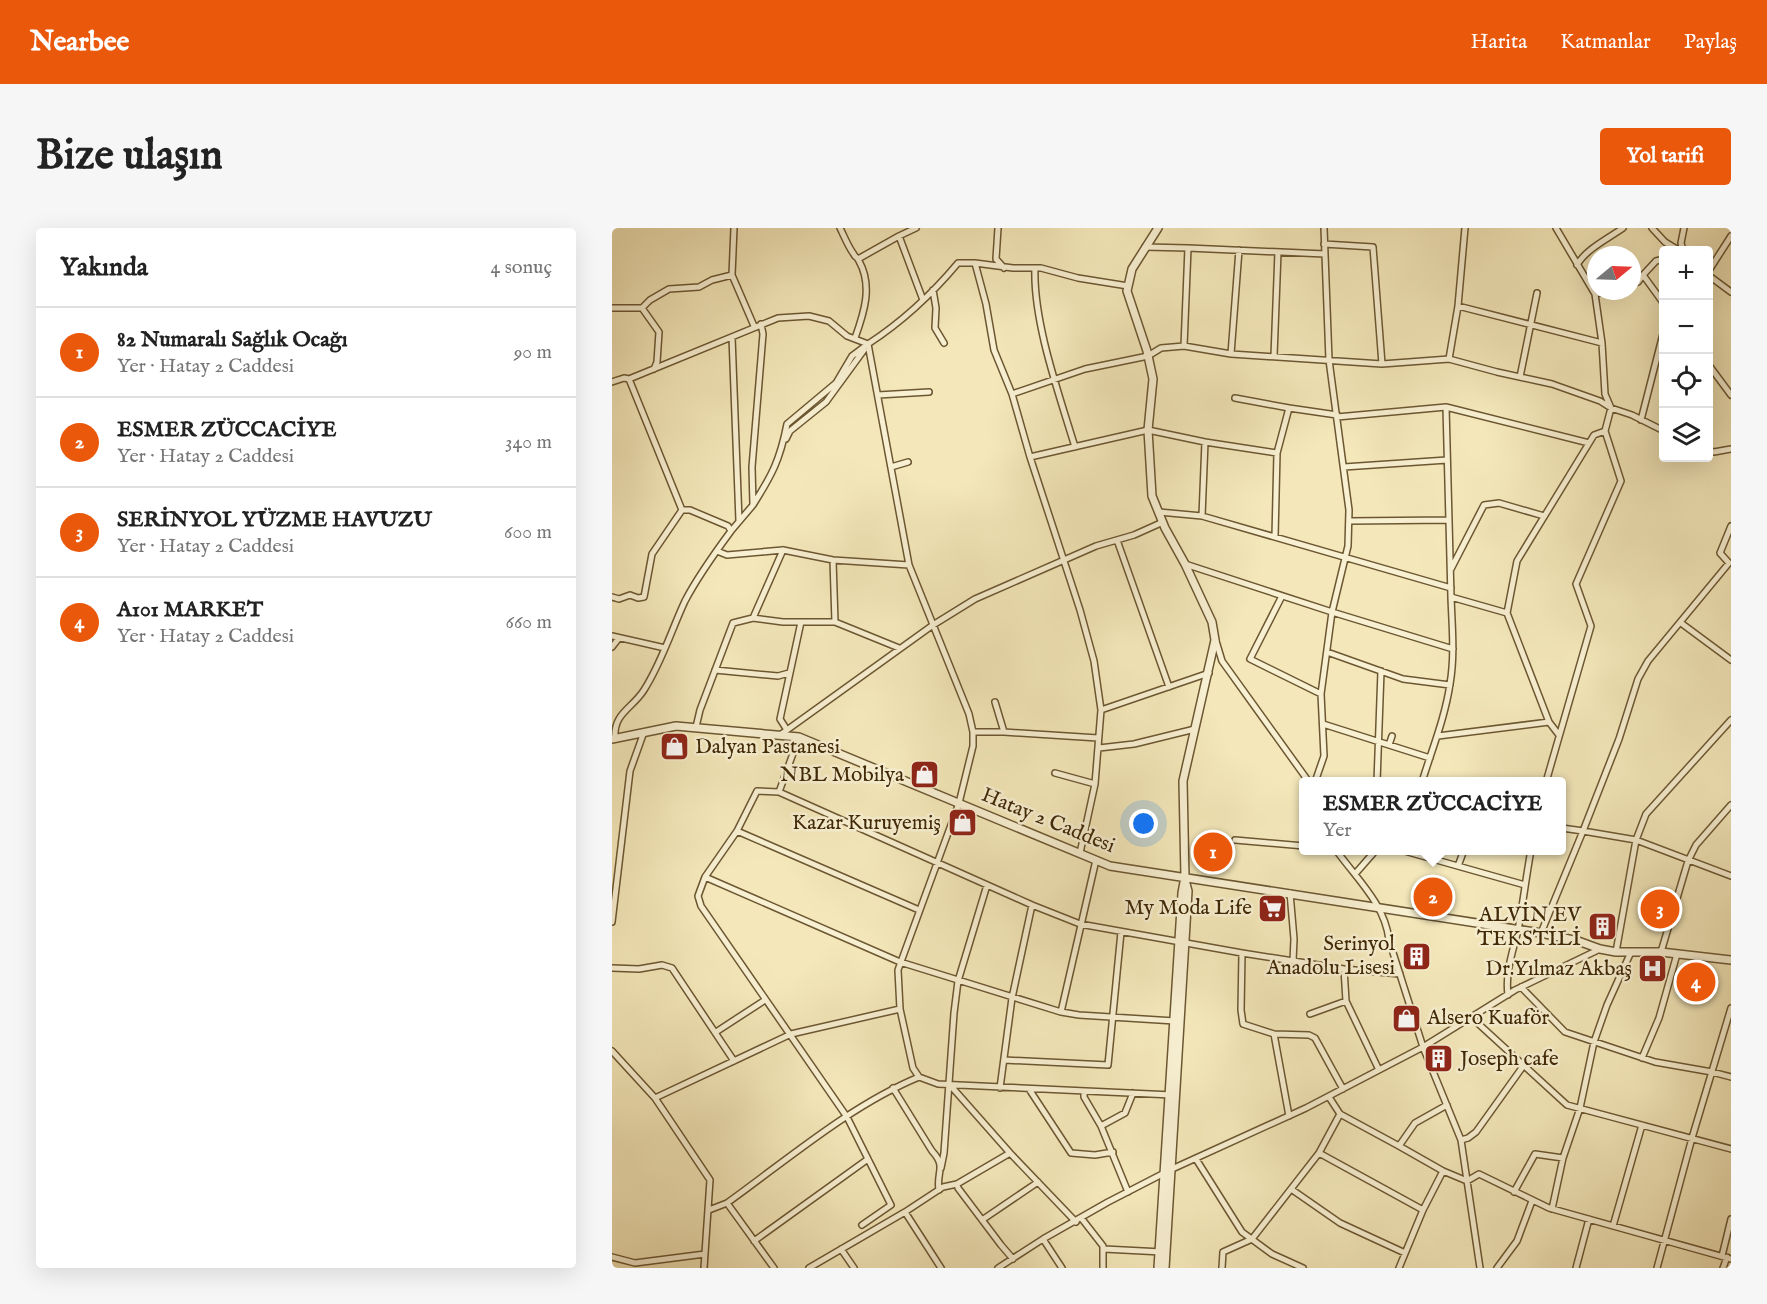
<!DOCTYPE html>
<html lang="tr">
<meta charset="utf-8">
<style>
:root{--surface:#fff;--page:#f6f6f6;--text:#222;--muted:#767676;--line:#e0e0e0;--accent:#ea580c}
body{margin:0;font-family:"IM FELL English",serif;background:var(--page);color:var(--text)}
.controls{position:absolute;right:18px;top:18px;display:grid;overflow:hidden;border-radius:6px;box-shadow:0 6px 24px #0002}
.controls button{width:54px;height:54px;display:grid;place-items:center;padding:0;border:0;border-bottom:2px solid var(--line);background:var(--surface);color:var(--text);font:30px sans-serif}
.compass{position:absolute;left:975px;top:18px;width:54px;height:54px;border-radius:50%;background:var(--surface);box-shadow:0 6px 24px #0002;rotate:71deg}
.you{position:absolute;left:532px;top:596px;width:21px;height:21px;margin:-15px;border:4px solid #fff;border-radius:50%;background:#1a73e8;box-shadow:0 0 0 9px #1a73e833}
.badge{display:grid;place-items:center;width:39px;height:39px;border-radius:50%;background:var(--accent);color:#fff;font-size:20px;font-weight:700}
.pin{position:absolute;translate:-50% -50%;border:3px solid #fff;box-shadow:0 2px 6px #0006}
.popup{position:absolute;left:687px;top:549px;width:267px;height:78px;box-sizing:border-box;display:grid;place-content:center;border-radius:6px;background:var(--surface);filter:drop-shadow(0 2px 4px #0005);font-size:20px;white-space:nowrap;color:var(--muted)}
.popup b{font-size:22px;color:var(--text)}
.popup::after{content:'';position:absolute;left:50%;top:100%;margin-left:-12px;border:12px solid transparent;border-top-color:var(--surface)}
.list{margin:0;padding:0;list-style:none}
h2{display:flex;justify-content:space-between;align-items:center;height:78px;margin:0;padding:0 24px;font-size:26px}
h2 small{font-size:20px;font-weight:400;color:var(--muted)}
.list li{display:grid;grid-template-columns:39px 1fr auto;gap:18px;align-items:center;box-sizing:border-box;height:90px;padding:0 24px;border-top:2px solid var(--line)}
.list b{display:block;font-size:22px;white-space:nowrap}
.list p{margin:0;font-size:20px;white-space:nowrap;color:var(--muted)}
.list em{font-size:20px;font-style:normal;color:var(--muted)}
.icon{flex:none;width:33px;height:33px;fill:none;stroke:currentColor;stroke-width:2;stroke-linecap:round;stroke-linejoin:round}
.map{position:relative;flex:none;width:1119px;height:1040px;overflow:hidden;border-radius:6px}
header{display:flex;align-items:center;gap:36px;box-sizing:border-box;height:84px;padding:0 30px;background:var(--accent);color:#fff}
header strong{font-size:28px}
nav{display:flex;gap:33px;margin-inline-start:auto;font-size:21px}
.intro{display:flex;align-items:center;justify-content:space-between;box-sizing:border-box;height:144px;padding:0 36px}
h1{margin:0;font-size:42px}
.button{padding:15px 27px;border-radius:6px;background:var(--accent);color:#fff;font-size:21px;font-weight:700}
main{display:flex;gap:36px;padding:0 36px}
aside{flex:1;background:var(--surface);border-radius:6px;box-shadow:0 6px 24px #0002}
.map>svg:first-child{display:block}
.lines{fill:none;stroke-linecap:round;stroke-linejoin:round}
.minor-casing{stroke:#6c5732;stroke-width:8}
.tertiary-casing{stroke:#6c5732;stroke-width:10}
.minor{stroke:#f8f0d2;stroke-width:5}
.tertiary{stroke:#f8f0d2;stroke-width:7}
.labels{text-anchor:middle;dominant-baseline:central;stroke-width:5;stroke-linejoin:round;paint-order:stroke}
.poi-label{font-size:21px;fill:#3e2705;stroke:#f8f0d2;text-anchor:end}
.street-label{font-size:21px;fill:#3e2705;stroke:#f8f0d2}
</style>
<header>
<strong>Nearbee</strong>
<nav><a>Harita</a><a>Katmanlar</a><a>Paylaş</a></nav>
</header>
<div class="intro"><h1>Bize ulaşın</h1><a class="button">Yol tarifi</a></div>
<main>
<aside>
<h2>Yakında<small>4 sonuç</small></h2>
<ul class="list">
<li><span class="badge">1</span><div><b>82 Numaralı Sağlık Ocağı</b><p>Yer · Hatay 2 Caddesi</p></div><em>90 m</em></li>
<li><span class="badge">2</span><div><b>ESMER ZÜCCACİYE</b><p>Yer · Hatay 2 Caddesi</p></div><em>340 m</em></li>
<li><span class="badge">3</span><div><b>SERİNYOL YÜZME HAVUZU</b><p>Yer · Hatay 2 Caddesi</p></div><em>600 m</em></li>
<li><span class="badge">4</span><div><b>A101 MARKET</b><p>Yer · Hatay 2 Caddesi</p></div><em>660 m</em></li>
</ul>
</aside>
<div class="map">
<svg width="1119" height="1040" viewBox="0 0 1119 1040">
<rect width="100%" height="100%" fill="#f4e8ba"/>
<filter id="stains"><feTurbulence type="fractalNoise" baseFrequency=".00333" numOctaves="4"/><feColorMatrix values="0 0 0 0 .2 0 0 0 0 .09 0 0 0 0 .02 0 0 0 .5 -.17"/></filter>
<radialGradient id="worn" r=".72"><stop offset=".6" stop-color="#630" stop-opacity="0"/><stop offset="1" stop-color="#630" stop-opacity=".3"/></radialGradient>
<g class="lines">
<defs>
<path id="minor" d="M228 0C232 8 236 18 241 25 245 32 243 26 247 33 261 58 252 85 243 110
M386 0 384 31 392 40
M944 0 983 66 990 115
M1040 0 1053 14 1066 22
M287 8 304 0
M712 16 761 19 770 136
M533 19 576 20 572 118
M576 20 713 26
M1071 22 1069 15 1072 0
M246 31 287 8 311 72
M363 35 374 76 382 122 400 166 418 229 468 382 482 433 489 482
M965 37C974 21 997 10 1011 0
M423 40C421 94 447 166 463 219
M1096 44 1119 8
M120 47 122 0
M1031 47 1044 33 1052 31
M1096 47 1119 64
M1020 56 1026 54 1031 47 1052 76
M321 62 324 80 323 100 332 115
M983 66 995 63
M846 78 990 115 993 166 999 180 993 203 1009 253 964 356 979 398 934 554
M0 80H30L38 72 57 61 87 59 100 52 120 47 142 98
M30 80 47 104 45 134 42 141
M120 109 127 293
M256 116 297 337
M619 126 627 22
M662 128 666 24
M837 131 846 78 853 0
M1096 136 1119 167
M908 149 925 65
M17 151 70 282
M0 154 12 150 17 151 166 90 197 88 217 93 235 108 256 116C290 94 320 66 346 35H363L401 40H429L466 50 516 58
M400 166 473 141 536 128 549 120 572 118 619 126 770 136 837 131 885 144 940 156 988 173 999 180 1020 187 1052 203
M266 167 317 164
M623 170 677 180
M834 179 839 369
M725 189 834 179 977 215
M1029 192 1052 102
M174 211 178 203 214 174 252 122
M1096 222 1102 224 1119 221
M418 229 536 202 593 214 665 225
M279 239 296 234
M732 239 835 232
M141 277C160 247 168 232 175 196L224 155 240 128 256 116
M547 284 590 288 839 360
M590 288 593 214
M737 293 837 292
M1119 298 1108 325 1117 335 1036 433 1026 451 1007 511 971 603 1024 612 1119 648
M119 303 141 277 140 239 151 106 149 96
M663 309 665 225 677 180 725 187
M505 312 557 459
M105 323 115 327 171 322 221 332 297 337 357 486 361 504V518L347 575 286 742 288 781 301 840 307 849 326 856 560 867
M221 332 223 394
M573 336 720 384 841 421
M839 341 872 277 887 275 932 288
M670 368 638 431 709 466
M0 369 7 371 18 367 26 370 32 369 40 326 70 282H78L116 298 119 303C102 326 86 348 73 373 59 403 50 434 32 462 20 481 1 485 3 511
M895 385 937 494
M141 390 171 322
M1069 395 1119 432
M0 408 53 420
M604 413 610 433 697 554
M0 419 7 410
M715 424 791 451 838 457
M103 442 166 448 177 445
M383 474 392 504
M711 496 818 530
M84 499 88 482 121 395 141 390 171 394H223L287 420
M175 502 168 491 189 394
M361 504H392L486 510
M168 507 321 397 363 371 484 318 522 307 551 294
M826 508 937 494 947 507
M187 509 167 564 145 563 125 603 93 649 86 668 89 678 235 889 279 977 250 997
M777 517 780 508
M487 520 522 516 583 501
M443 545 483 556
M703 554 712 528 709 466 720 384 736 318 737 282 717 132 712 0
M765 554 769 443
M810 554C820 521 833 490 838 456 843 427 840 398 839 369L895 385 905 333 982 207 993 203
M167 564 420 677 468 696 630 725 732 741
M125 603 307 682
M623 612 692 618
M724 622C744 650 773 676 777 712L811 819 849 912 868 1040
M789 622 913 657
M468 625 483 556 489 482 597 445
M484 632 449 784 467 787 563 793
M846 638 852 622
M743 646 764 622
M93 649 288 734 449 784
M678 665 682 711 681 733
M0 694 18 543 32 504
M929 705 971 603 950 600
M1004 724 1024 612 1034 586 1119 492
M1049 724 1076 633 1084 617 1119 577
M630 725 629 782 631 796 662 806 697 807 703 810 731 861
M0 740 27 741 50 737 60 740 122 833
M909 759 953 804 1043 834 1100 844 1119 849
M896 767C893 744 901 723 906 702 911 676 914 649 919 622
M698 786 734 773
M859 789 955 877 1119 921
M104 804 153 772
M662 806 677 888
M0 823 43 870 98 952 92 1040
M1030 830 1047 790 1065 726
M392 832 496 837 509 704
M767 842 734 773 732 741 788 746
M338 857 398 925 464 994
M281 860 320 923C335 939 324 944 327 962
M388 860 400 770 420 677
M417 861 459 925 483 927 501 924
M472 863V869L489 898 513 885 521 865
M717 869 728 886 787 918 803 895 835 877
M43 870 179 806 288 781
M489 898 516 964
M849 912 856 910 864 904 912 837
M787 918 831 943 855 953 867 946 937 980 1119 1031
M398 925 345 956 346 960 389 1017 401 1031
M707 925 811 982
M584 931 630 1004 660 1026 691 1040
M329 940 332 925 342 785 346 753 375 657
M679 961 728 995 793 1025
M902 964 923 926 951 930
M115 975 162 1040
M940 981 951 930 968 880 982 814 995 777 1019 724
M97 982 115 975C175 932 239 877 307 849
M293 984 329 1040
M470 991 491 1018V1040
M370 992 426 954
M1001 998 1030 897
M431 1011 450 1040
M142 1013 256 931
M229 1021 242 1040
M492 1021 550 1024
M1110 1028 1119 991
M0 1029 23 1035 93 1026
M197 1040 293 984 331 959 345 956
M386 1040 431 1011 496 974 560 941 694 880 811 819 903 762 988 721
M610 1040 611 1024 640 1011 707 925 728 886
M787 1040 811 982 831 943
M885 1040 905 1013 920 973
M964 1040 977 991
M1045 1040 1080 910 1119 780
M1111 1040 1115 1029"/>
<path id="tertiary" d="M546 0 520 41 515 63 535 123 541 151 536 202 540 268 553 300 573 336 600 394 603 412 571 553 573 649 570 665 546 1040
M0 511 64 498 187 509 498 638 929 705 966 713 988 721 1004 724H1049L1119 732
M553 1040 576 663 573 652"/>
</defs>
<use href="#minor" class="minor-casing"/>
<use href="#tertiary" class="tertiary-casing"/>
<use href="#minor" class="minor"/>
<use href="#tertiary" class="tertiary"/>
</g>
<defs>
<symbol id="shop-square" viewBox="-11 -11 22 22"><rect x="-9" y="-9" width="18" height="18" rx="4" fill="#8f2418" stroke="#f8f0d2"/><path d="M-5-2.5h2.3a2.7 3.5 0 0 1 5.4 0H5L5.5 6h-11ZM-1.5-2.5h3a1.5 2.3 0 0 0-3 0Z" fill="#fff"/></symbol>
<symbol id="supermarket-square" viewBox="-11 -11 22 22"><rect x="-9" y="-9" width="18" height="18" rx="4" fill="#8f2418" stroke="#f8f0d2"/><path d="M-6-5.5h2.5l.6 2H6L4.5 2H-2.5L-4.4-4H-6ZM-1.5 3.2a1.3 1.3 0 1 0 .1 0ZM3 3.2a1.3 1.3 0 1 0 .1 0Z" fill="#fff"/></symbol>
<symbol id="building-square" viewBox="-11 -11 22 22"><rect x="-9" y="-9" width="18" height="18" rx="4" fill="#8f2418" stroke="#f8f0d2"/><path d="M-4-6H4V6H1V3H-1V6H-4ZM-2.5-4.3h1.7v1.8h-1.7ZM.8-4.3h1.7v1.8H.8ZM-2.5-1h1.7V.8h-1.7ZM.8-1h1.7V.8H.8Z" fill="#fff"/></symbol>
<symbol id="hospital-square" viewBox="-11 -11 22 22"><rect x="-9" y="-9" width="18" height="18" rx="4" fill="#8f2418" stroke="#f8f0d2"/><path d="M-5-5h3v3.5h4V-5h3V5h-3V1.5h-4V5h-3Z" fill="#fff"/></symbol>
</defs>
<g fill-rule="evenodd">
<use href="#shop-square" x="46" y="502" width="33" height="33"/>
<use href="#shop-square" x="296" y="530" width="33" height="33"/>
<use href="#shop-square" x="334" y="578" width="33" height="33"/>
<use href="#supermarket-square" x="644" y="664" width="33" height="33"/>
<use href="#building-square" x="974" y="682" width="33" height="33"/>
<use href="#building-square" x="788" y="712" width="33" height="33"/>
<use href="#hospital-square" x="1024" y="724" width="33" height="33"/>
<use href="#shop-square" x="778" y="774" width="33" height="33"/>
<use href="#building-square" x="810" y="814" width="33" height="33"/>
</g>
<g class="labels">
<g class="poi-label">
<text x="83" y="519" text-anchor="start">Dalyan Pastanesi</text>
<text x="292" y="547">NBL Mobilya</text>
<text x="329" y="595">Kazar Kuruyemiş</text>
<text x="640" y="680">My Moda Life</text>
<text x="969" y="687">ALVİN EV<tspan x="969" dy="24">TEKSTİLİ</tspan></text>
<text x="783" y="716">Serinyol<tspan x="783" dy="24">Anadolu Lisesi</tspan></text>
<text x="1020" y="741">Dr.Yılmaz Akbaş</text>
<text x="815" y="790" text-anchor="start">Alsero Kuaför</text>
<text x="848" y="831" text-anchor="start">Joseph cafe</text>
</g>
<g class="street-label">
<text transform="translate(436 593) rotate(22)">Hatay 2 Caddesi</text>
</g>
</g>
<rect width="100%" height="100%" filter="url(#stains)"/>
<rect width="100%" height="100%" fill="url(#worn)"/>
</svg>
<div class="controls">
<button>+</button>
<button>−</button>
<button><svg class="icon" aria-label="locate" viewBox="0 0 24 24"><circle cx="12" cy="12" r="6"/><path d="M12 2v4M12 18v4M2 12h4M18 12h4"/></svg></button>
<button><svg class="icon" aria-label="layers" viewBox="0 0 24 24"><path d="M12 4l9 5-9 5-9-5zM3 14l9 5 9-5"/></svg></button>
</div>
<svg class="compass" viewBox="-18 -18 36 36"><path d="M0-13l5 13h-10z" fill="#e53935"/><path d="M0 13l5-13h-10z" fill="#767676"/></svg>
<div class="you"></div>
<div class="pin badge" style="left:601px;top:624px">1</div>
<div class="pin badge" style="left:821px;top:669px">2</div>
<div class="popup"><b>ESMER ZÜCCACİYE</b>Yer</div>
<div class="pin badge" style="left:1048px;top:681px">3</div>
<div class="pin badge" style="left:1084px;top:754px">4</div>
</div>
</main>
